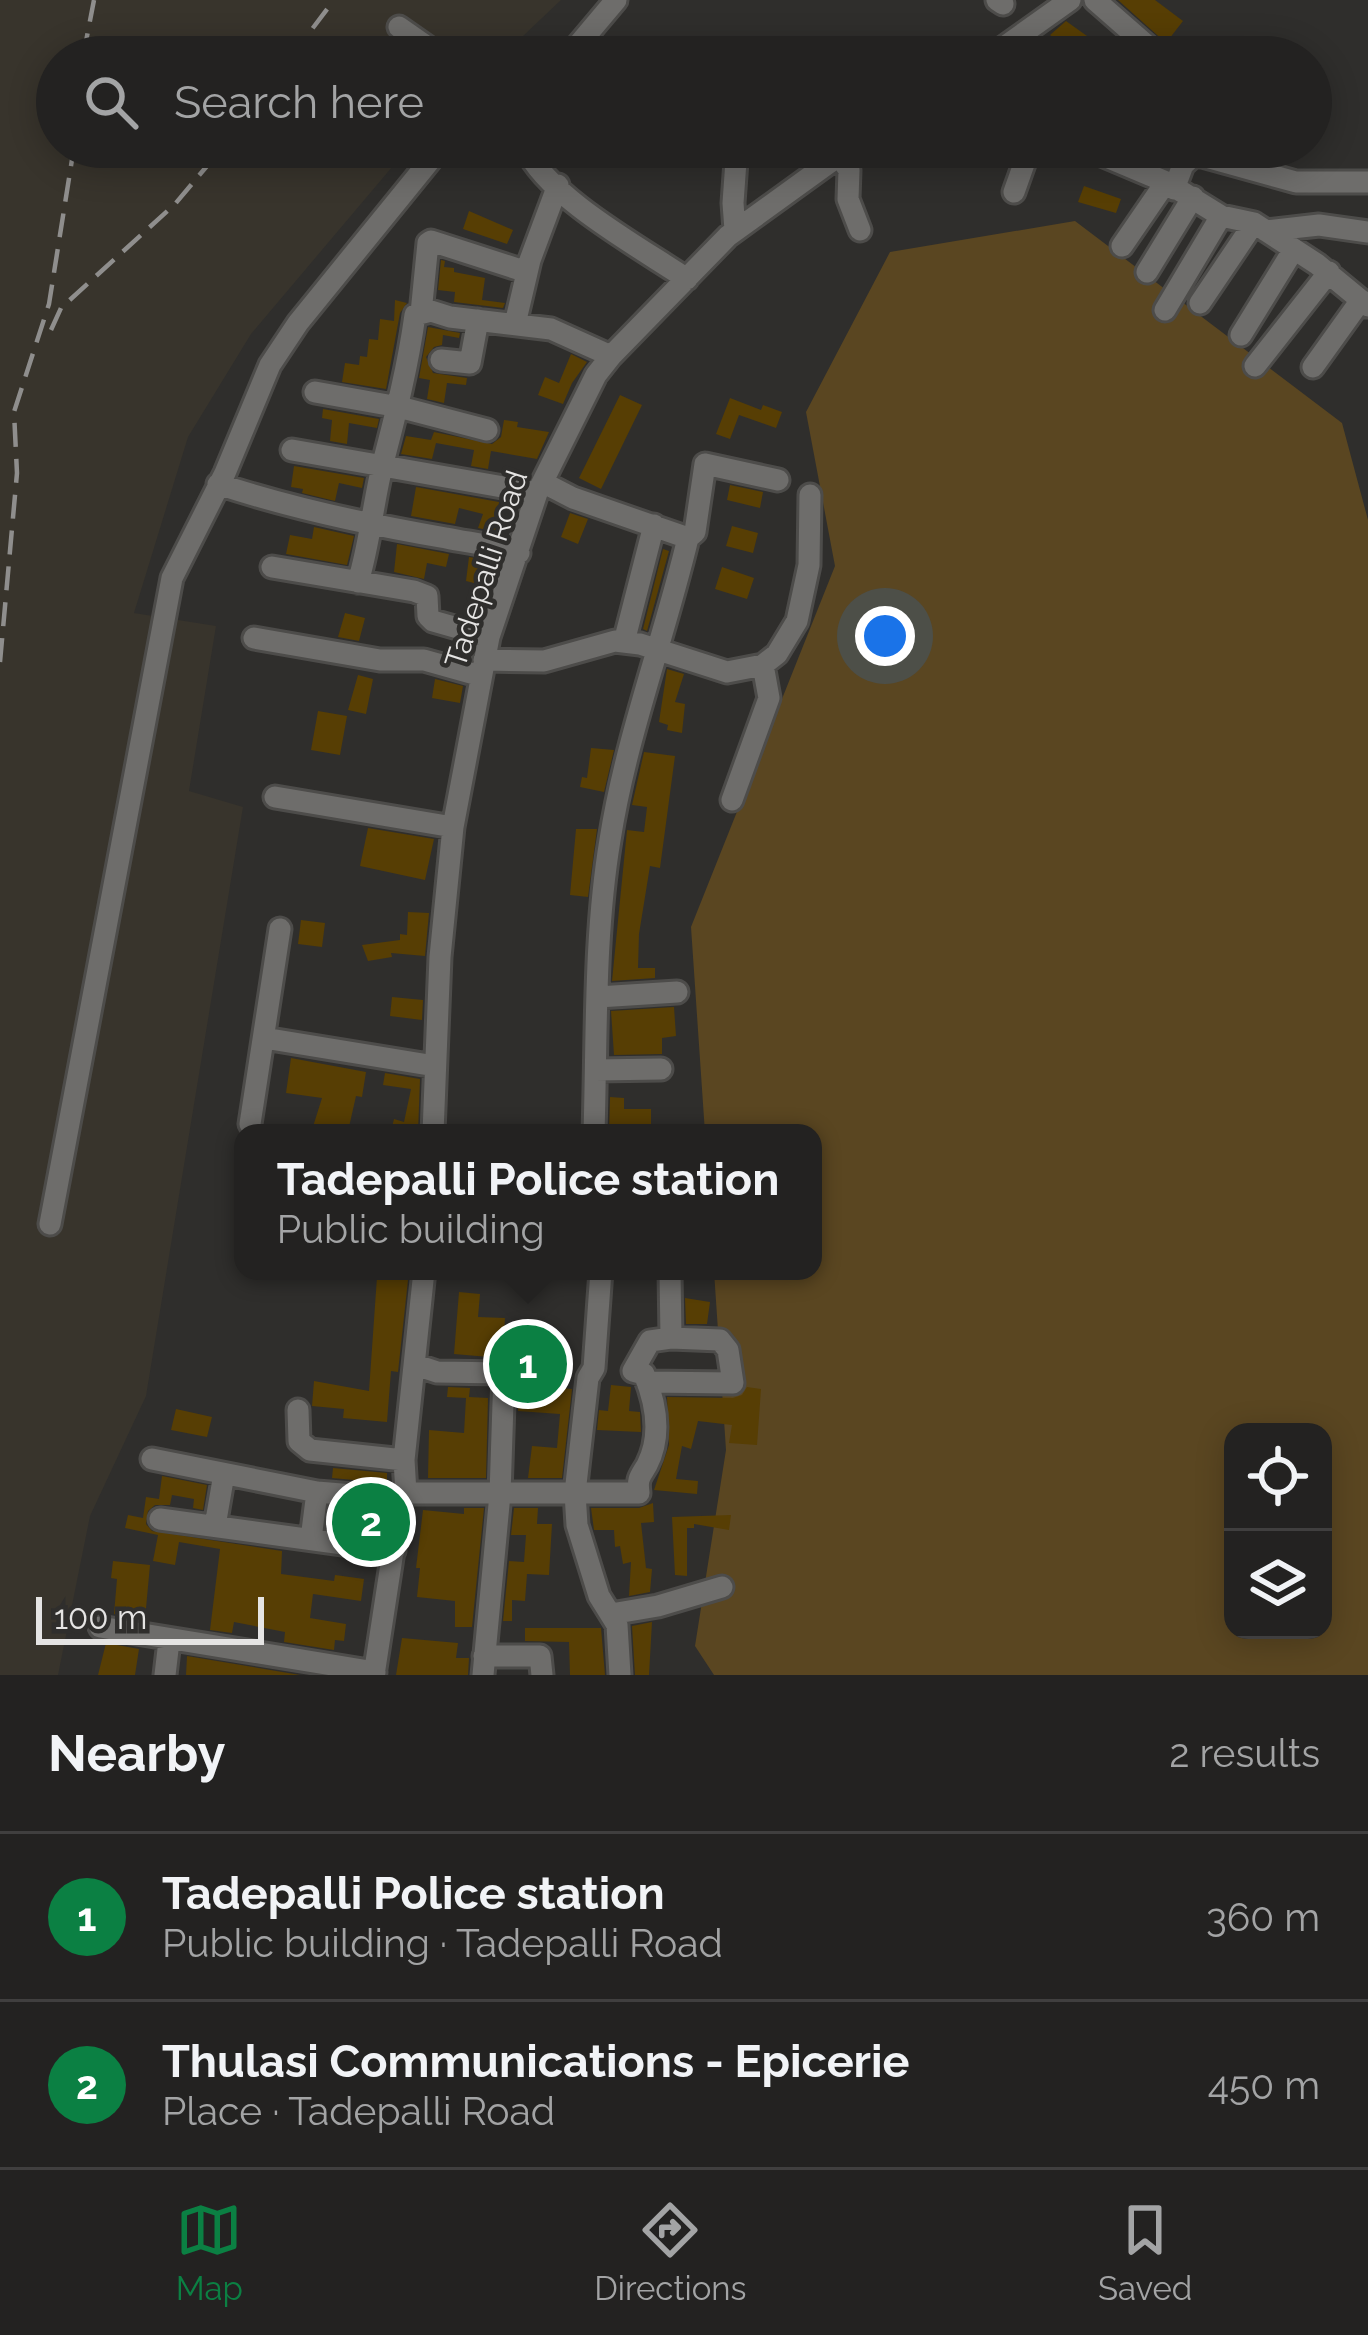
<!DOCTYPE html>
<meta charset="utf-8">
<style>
:root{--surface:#232221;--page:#2b2a2a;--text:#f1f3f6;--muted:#a3a4a5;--line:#403f3f;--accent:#0b8043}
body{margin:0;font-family:Raleway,sans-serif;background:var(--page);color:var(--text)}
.controls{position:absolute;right:36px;bottom:36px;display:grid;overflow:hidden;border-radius:24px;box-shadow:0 6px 30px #0003}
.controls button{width:108px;height:108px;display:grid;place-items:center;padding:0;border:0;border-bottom:3px solid var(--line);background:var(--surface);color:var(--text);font:60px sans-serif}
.scale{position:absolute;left:36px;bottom:30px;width:228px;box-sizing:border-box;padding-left:12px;border:6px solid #e5e4e3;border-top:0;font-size:33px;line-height:42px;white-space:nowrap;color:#e5e4e3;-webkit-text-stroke:9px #2f2e2c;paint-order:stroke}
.you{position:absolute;left:885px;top:636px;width:42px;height:42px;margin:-30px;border:9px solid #fff;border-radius:50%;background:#1a73e8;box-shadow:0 0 0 18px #1a73e833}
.badge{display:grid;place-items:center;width:78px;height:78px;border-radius:50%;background:var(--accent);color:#fff;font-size:39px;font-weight:700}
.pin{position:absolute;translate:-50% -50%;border:6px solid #fff;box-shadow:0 3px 12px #0006}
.popup{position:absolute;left:234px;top:1124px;width:588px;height:156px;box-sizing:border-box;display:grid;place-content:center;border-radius:24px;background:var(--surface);filter:drop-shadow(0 3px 9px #0005);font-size:39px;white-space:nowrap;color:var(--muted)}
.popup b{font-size:45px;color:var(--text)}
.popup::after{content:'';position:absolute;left:50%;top:100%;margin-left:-24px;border:24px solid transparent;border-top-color:var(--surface)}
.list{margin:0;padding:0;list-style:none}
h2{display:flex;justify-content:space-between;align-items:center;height:156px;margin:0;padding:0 48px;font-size:51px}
h2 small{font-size:39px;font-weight:400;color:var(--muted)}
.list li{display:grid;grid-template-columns:78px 1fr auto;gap:36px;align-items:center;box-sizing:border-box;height:168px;padding:0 48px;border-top:3px solid var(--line)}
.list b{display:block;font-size:45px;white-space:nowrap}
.list p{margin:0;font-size:39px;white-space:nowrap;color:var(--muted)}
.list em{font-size:39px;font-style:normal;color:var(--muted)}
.icon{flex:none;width:66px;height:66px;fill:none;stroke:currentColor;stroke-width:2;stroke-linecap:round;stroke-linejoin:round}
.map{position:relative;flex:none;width:1368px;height:1675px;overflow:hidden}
.search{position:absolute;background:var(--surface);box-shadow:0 6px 30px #0003;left:36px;right:36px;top:36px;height:132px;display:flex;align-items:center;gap:30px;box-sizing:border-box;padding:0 42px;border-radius:66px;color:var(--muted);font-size:45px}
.sheet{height:492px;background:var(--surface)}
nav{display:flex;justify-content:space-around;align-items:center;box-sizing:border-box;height:168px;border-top:3px solid var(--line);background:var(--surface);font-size:33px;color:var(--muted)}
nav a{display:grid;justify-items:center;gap:6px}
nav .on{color:var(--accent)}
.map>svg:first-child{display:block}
.built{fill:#38342c}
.green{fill:#5a4621;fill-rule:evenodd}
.building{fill:#573e04}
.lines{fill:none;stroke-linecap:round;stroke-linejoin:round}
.minor-casing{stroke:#4d4c4a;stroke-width:27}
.minor{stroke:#6e6d6b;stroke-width:21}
.rail{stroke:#8f8e8d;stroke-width:4.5;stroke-dasharray:24 12;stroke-linecap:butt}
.labels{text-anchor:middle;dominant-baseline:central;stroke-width:9;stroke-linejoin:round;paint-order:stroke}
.street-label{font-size:30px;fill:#e5e4e3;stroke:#2f2e2c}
</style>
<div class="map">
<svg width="1368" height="1675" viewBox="0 0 1368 1675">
<rect width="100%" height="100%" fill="#2f2e2c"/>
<path class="built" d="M0 0H561L501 57H57V147H409L251 334 188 437 134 613 216 626 189 791 243 807 146 1396 90 1516 58 1675H0Z"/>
<path class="green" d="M1075 221 1342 423 1368 520V1675H714L695 1646 726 1450 714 1271H813V1133H705L691 927 835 566 806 412 890 252ZM1233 1432H1323V1630H1233Z"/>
<path class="building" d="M1118 0H1155L1183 21 1166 43Z
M1066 21 1087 36 1075 53 1050 35Z
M1084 186 1121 199 1116 213 1078 202Z
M469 211 513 230 507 244 463 229Z
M441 260 445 261 444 267 454 268V272L485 278 482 300 505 303 503 308 454 302 455 292 438 290Z
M395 300 407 303 400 313 386 389 342 382 345 363 359 365 360 356 367 357 369 339 378 340 380 319 394 321Z
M428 327 460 333 459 338 443 335 442 345 434 347 426 357 433 373 467 378 466 385 447 383 444 403 427 399 430 380 419 378Z
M571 354 587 362 572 383 563 404 538 395 545 377 559 383Z
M620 395 642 405 601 489 579 478Z
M730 398 761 410 763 405 782 412 776 428 739 415 730 439 716 434Z
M323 409 379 419 377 428 349 423 347 444 330 441 332 420 322 418Z
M504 420 518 422 517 427 549 432 537 459 491 451 488 469 471 466 474 450 436 443 432 459 401 454 406 436 431 440 434 432 492 444 501 437Z
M294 466 364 478 362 488 339 483 335 501 302 493 303 489 291 487Z
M394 483 499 502 495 527 506 530 505 534 478 528 483 514 459 508 455 524 411 516 416 487Z
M730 485 763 492 760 508 727 500Z
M570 513 588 519 578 544 561 537Z
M732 526 758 533 753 553 726 546Z
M314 527 354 536 347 565 286 554 290 535 312 539Z
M397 544 449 554 446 567 427 563 424 579 394 572Z
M663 549 669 551 647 631 643 629Z
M469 557 496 562 490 587 466 581Z
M722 567 754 578 747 599 715 589Z
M345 613 365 618 359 641 338 637Z
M667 669 684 674 675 702 685 704 682 733 667 730 669 720 668 725 659 722Z
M358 675 373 679 366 714 348 710Z
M435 679 463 686 460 703 432 698Z
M318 711 347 716 340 755 311 750Z
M591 748 614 750 604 792 580 787 582 777 587 778Z
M644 752 675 756 660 868 650 866 639 934 638 968H655V978L612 981 627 830 644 832 647 807 632 805Z
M368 828 434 839 425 880 360 866Z
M576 829H597L588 897 570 895Z
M408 912 429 913 425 956 391 953 392 957 368 961 362 945 400 940V934L407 935Z
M301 920 325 923 322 947 298 944Z
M392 997 423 1000 422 1020 390 1016Z
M674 1007 676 1036 662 1038V1054L614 1055 611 1011Z
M291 1058 366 1072 362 1097 356 1096 349 1127 345 1126 343 1133H311L322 1098 286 1093Z
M385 1073 420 1079 418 1133 391 1131 394 1119 404 1122 411 1089 383 1085Z
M610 1097 624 1098V1109H651V1133H609Z
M377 1277 408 1280 398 1372 391 1371 387 1422 343 1418 344 1409 312 1406 314 1381 369 1391Z
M459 1292 480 1294 478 1317 505 1318 503 1346 545 1350 542 1386 572 1389 562 1478H528L532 1446 557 1448 560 1414 518 1411 519 1373 514 1359 454 1354Z
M685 1298 710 1302 707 1324H686Z
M611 1385 631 1387 629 1411 640 1412 641 1432 597 1430 599 1410 608 1411Z
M448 1387 470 1388 469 1397 488 1398 486 1478H428L429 1430 464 1433 466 1398 447 1397Z
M747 1387 761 1389 757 1445 729 1443 732 1425 698 1421 691 1449 682 1446 676 1479 698 1481 697 1494 654 1490 669 1445 667 1397 733 1398 742 1395Z
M176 1409 212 1417 207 1437 171 1430Z
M333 1468 387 1473V1483L332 1478Z
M162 1476 207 1485 203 1510 193 1508 194 1499 172 1495 170 1505H155L148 1511 146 1524 152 1531 282 1551 281 1574 334 1581 335 1575 364 1579 361 1601 313 1594 310 1618 346 1624 344 1641 335 1640 334 1650 284 1642 285 1632 234 1622 232 1633 210 1630 220 1549 179 1542 175 1565 153 1561 158 1535 125 1528 128 1515 143 1518 146 1497 159 1499Z
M653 1503 654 1522 641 1523 646 1568 652 1569 650 1592 629 1596 631 1562 623 1564 620 1546 615 1547 614 1530H594L591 1508H639Z
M464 1508H484L472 1627H455V1601L417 1597 420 1568H416L423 1510 464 1514Z
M514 1508H538L537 1524H552L549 1575 527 1574 525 1601 512 1600V1621H503L509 1561 524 1562 526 1535H511Z
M731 1515 729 1530 694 1524V1528H687V1576L675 1575 672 1517Z
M113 1561 150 1565 145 1619 114 1614 117 1579 111 1578Z
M652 1622 649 1675H635L632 1626Z
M525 1628H601L605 1675H570L569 1642 525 1641Z
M402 1638 458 1643 456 1658H469L468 1675H396Z
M106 1643 139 1649 135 1675H98Z
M187 1656 300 1675H186Z"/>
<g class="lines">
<defs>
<path id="minor" d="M997 0 1003 4
M1095 0 1160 57
M399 27 442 57
M568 57 616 0
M990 57 1070 0
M525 147C547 197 641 248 687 279
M1083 147 1166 182 1221 216 1254 223 1317 264 1368 306
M838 154 849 170 848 199 860 230
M1174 189 1183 165 1195 154 1296 182H1368
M1014 192 1030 147
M735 230 733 203 737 147
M1266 231 1319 225 1368 232
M1122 246 1166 182
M1147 272 1193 197
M1200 303 1254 223
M1165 310 1221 216
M421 313 428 243 431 241 527 272
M515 324 530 260 558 185
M1241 335 1294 249
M441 360 470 363 478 320
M1255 366 1329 272
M1313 367 1361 300
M315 392 399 407 487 430
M292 450 537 493
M544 483 573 498 688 538
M218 484C291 508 370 525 446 538 471 543 494 545 519 553
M272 567 414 591 427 596 428 616 433 621 489 637
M358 582C370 543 373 502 383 463 396 413 408 366 415 315L431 311 450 317 551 329 611 356
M254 638 380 660H424L481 676
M624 642 654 525
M484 660 544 661 615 641 640 644 727 672 763 665 777 654 797 621 809 565 810 495
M275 797 453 827
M732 800 769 698 763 665
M598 997 677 992
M264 1038 435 1066
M596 1070 661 1069
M250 1124 280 929
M433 1133 440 957 453 827 489 637 537 493 596 375 611 356 728 236 851 147
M594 1133C597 1036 594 936 610 840 626 737 664 639 688 538L695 532 705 464 778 480
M50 1224 172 578 225 473 270 365 298 323 441 147
M601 1271 594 1368 588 1378 575 1493 577 1525 599 1596 617 1625 620 1675
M416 1365 437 1372 504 1373 500 1494 483 1675
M647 1382 733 1383 728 1350 720 1340 671 1338
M298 1410 299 1441 310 1450 404 1460
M152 1459 317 1492 401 1499
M406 1493H639C637 1478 640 1477 647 1465 662 1436 656 1403 644 1374L633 1371 650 1341 671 1338 670 1271
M160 1519 394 1551
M215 1526 224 1474
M311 1539 317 1492
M611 1614 658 1606 722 1587
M100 1627 375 1672
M484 1656H540L542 1675
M165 1675 169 1641
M374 1675 401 1499 406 1493 404 1460 424 1271"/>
</defs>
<use href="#minor" class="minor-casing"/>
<use href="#minor" class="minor"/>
<path class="rail" d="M83 57 94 0
M291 57 334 0
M51 330 61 308 175 204 223 147
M0 662 17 473 14 412 49 304 74 147"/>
</g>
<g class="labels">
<g class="street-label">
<text transform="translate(486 569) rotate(-72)">Tadepalli Road</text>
</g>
</g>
</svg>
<div class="controls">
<button><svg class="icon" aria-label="locate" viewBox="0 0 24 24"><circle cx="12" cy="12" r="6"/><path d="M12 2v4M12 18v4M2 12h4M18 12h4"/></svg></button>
<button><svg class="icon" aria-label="layers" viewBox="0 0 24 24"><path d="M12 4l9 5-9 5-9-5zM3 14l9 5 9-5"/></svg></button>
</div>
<div class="scale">100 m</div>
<div class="you"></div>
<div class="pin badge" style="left:528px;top:1364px">1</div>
<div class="popup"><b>Tadepalli Police station</b>Public building</div>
<div class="pin badge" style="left:371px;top:1522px">2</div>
<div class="search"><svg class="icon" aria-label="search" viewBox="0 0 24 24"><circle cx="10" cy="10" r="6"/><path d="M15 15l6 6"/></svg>Search here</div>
</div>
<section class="sheet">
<h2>Nearby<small>2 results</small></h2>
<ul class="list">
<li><span class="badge">1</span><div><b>Tadepalli Police station</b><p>Public building · Tadepalli Road</p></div><em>360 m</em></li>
<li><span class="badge">2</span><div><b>Thulasi Communications - Epicerie</b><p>Place · Tadepalli Road</p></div><em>450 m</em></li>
</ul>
</section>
<nav>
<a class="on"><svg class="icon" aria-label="map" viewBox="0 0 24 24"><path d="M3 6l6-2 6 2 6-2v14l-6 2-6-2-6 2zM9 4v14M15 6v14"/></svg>Map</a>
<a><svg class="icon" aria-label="directions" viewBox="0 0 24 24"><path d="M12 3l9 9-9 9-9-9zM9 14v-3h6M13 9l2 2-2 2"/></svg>Directions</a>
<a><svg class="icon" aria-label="saved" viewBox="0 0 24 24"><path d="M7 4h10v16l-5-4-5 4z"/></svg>Saved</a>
</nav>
